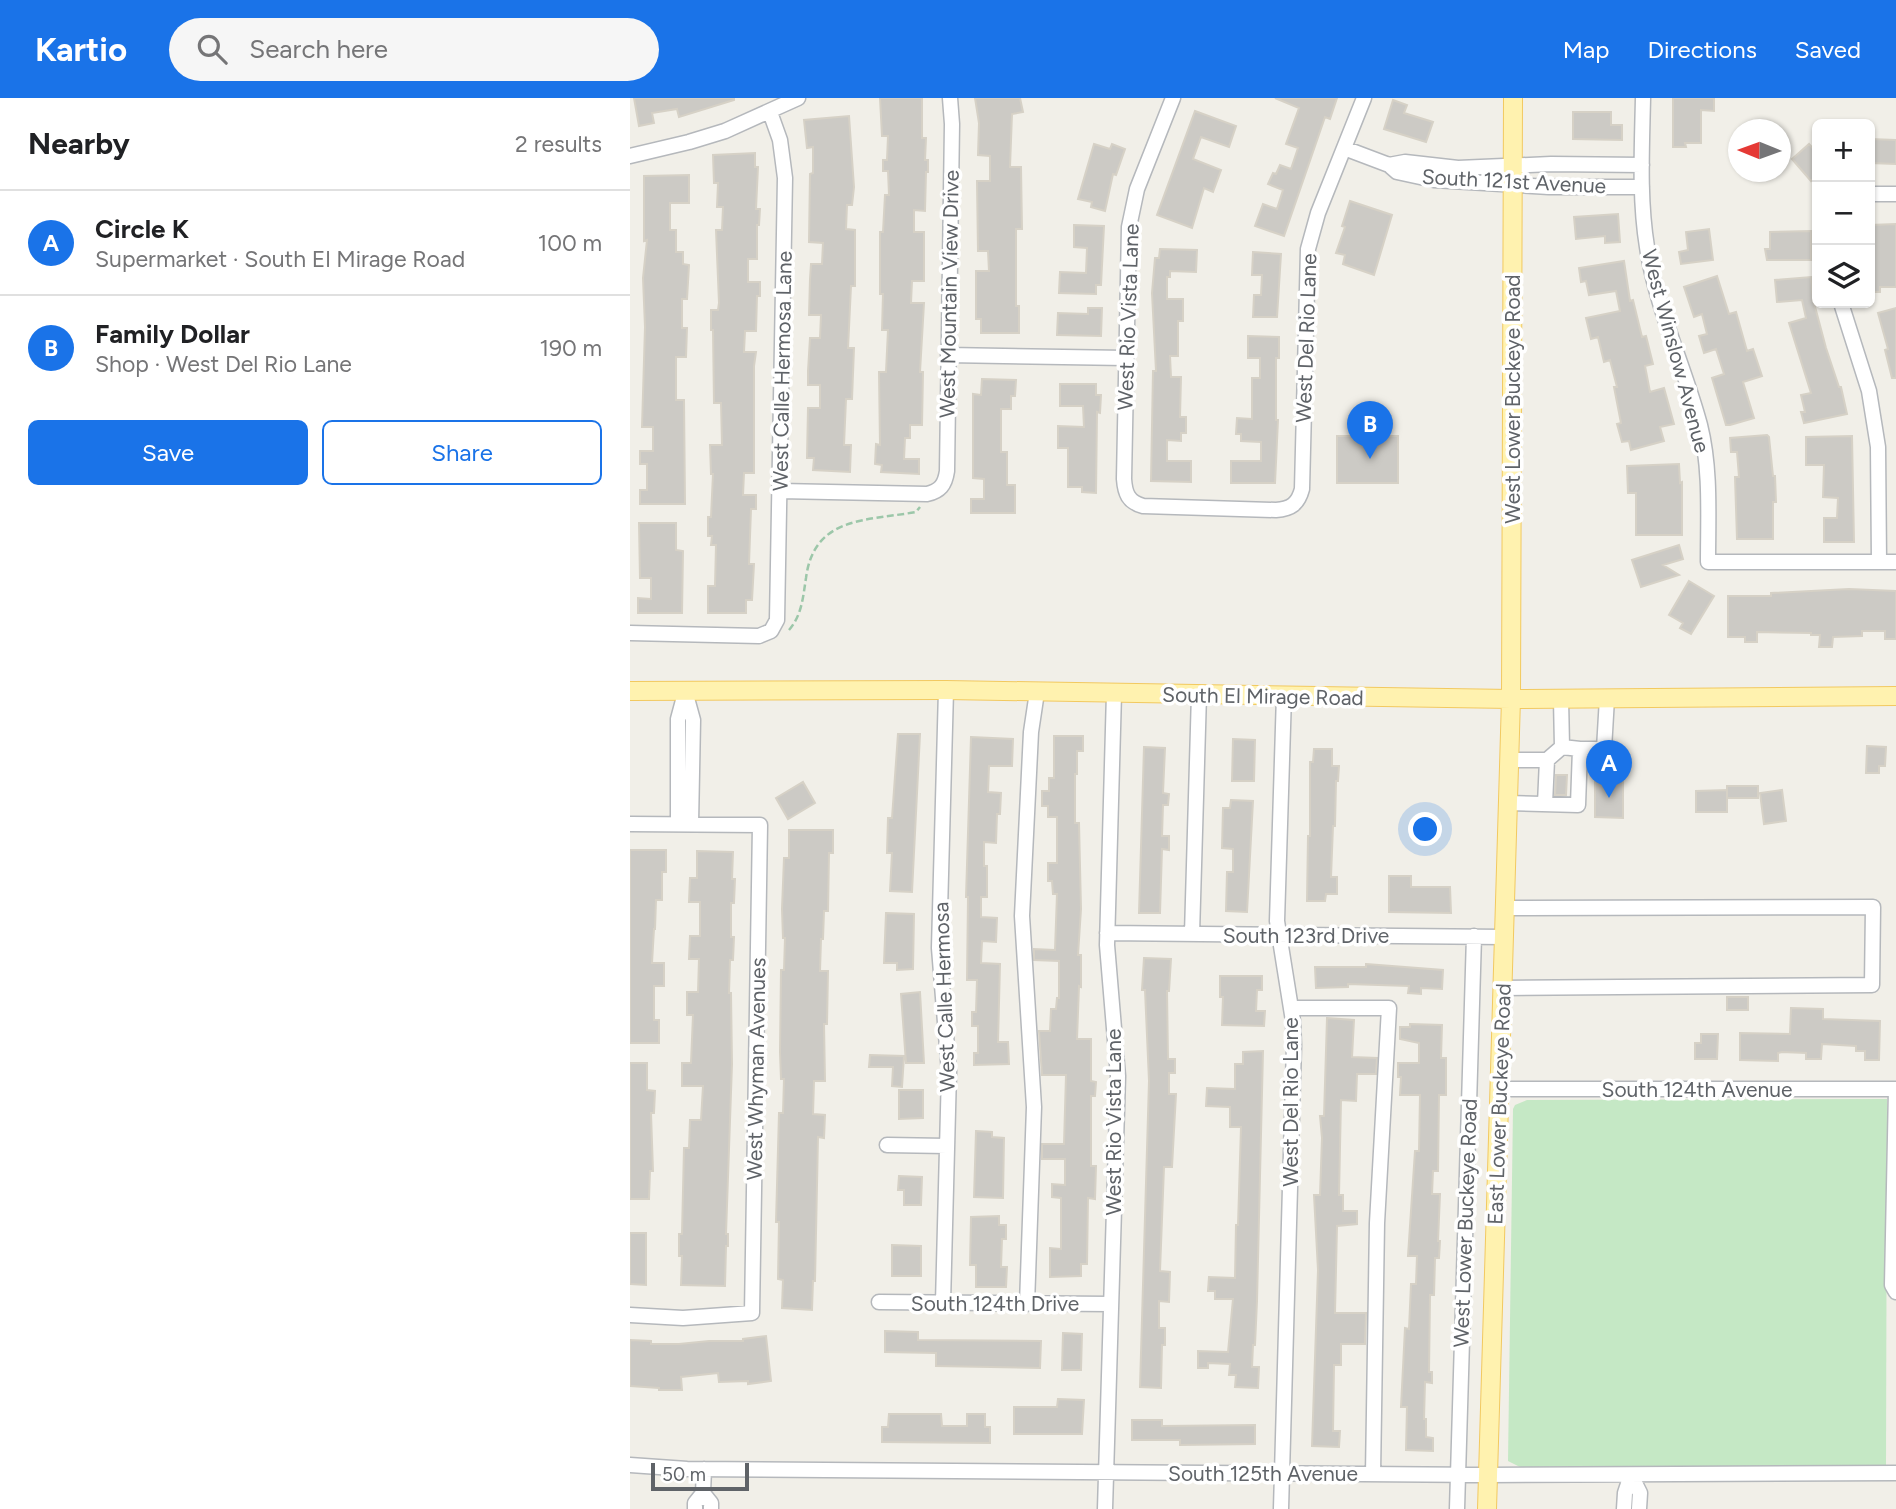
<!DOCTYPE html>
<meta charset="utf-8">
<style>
:root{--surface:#fff;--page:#f6f6f6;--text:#202124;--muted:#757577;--line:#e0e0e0;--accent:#1a73e8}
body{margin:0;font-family:Figtree,sans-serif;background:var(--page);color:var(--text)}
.controls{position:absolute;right:21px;top:21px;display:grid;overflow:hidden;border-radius:10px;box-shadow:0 2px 5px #0004}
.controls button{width:63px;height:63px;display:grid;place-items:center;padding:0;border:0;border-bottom:2px solid var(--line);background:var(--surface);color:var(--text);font:35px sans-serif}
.compass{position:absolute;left:1098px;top:21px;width:63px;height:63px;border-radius:50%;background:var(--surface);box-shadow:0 2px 5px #0004;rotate:271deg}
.scale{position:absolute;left:21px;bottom:18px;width:98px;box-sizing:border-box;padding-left:7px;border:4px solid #5f6368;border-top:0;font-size:19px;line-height:24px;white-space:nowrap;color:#5f6368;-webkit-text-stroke:5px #fff;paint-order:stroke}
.you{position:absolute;left:796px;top:732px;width:24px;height:24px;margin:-18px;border:5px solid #fff;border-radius:50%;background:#1a73e8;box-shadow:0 0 0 10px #1a73e833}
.badge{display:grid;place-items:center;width:46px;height:46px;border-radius:50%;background:var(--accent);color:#fff;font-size:23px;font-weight:700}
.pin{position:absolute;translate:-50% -58px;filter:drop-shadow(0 2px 4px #0008)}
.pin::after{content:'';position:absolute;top:37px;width:24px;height:21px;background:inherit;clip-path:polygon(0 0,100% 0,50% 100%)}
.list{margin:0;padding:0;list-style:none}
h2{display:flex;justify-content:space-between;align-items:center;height:91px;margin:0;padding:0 28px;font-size:30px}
h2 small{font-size:23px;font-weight:400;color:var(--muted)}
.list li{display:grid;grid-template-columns:46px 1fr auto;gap:21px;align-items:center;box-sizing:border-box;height:105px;padding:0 28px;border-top:2px solid var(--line)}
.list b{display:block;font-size:26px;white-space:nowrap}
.list p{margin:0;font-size:23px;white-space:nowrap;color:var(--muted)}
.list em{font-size:23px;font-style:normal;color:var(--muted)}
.actions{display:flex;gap:14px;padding:21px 28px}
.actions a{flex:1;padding:16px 0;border:2px solid var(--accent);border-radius:10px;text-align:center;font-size:24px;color:var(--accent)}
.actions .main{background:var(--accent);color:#fff}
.icon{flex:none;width:38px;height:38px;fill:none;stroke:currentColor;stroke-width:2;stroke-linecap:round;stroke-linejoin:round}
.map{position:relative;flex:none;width:1266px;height:1411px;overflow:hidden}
header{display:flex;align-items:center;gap:42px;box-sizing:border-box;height:98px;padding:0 35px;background:var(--accent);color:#fff}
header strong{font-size:33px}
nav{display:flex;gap:38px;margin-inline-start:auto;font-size:24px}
.search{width:490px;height:63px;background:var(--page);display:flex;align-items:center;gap:18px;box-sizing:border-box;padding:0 24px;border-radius:38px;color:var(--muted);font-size:26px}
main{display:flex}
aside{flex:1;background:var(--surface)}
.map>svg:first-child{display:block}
.green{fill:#c5e8c5}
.building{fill:#cccac5;stroke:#d6d1c6;stroke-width:2}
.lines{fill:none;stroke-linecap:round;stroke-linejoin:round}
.minor-casing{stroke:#b5b8bc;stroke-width:17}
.major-casing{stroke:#f2c960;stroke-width:20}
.path{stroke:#9cc7a9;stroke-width:2.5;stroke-dasharray:7 3.5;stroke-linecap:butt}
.minor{stroke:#fff;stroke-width:14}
.major{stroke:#fff2af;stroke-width:18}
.labels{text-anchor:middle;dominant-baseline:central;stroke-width:7;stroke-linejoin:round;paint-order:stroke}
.street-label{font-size:21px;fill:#5f6368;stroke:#fff}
</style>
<header>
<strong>Kartio</strong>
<div class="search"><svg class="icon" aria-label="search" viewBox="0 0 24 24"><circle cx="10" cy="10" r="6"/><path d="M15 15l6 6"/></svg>Search here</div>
<nav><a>Map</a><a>Directions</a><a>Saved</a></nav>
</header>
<main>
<aside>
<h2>Nearby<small>2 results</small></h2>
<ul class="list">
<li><span class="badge">A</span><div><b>Circle K</b><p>Supermarket · South El Mirage Road</p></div><em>100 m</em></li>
<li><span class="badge">B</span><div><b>Family Dollar</b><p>Shop · West Del Rio Lane</p></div><em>190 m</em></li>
</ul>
<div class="actions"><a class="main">Save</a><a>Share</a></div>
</aside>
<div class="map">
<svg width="1266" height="1411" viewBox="0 0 1266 1411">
<rect width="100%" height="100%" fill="#f1efe8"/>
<path class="green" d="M1257 1001 1256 1368 890 1369 878 1363 883 1011 885 1007 897 1002Z"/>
<path class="building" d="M4 0H104V2L49 19 47 11 22 15 24 25 9 28Z
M250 0H292V40H296L295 62H298V74H296L295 113 284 112V134H294V183H282L281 205H294L290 274H293L292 327H280V340H275L274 361H289V376L251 374 252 367 245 366 246 346 250 347 249 274H256L258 232H252L253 196H250V134H253L255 97H259L258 73H253V62H257L258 38H252Z
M345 0H390L393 14 382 16 380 69H391L392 131H386V208H389V235H351V221H346V173H359L358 153H348L347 83H360V58L348 57 349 25Z
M645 0H707L700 21 695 19 654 138 625 128 633 106 647 111 653 92 638 86 643 75 646 76 650 67 661 71 668 50 656 46 669 10Z
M1043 0H1084V13L1071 12V45H1055L1056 49H1043Z
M763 2 777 7 774 15 803 24 796 44 754 31Z
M565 13 606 28 599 49 571 39 563 61 591 72 583 94 574 90 562 130 527 117Z
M943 14H981V27H992V42L943 41Z
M219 18 224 89 222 107H217L216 131 225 132V188H221L219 230 218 250H224L222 301H216L214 347H221L220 374 183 372 184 360H177L178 310H190V287H178V273L180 240H190L191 217H179L180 181 181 166H192L193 145 179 144 180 76 183 75V49L177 50 174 22Z
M1240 41 1266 42V66L1240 65Z
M464 46 480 51 482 46 495 51 486 77 483 76 475 113 461 109 462 104 448 101Z
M1179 46 1187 55V78L1181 83 1162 61Z
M125 55V69H128L126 111H130L129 127H127V161H118V184H130V198H127L126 233H115L114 254H126L124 268V375H114L113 397H126V411H121L119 466H124L122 502H116V515H78V488H85L86 447H81L82 438H78V419H81L83 376H81L80 347H92L91 305H84L83 232H81V212H88L89 205 86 132H92L93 109H87L88 85H84L83 57Z
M59 77V105H40V132H46V154H53V166L59 167 57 201H52V230H57L56 259H46V302H54L55 406H10V392H17V366H10V353H23V329H12L15 229 13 180 17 142 14 143V78Z
M720 103 762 117 744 177 713 166 715 157 706 155 715 129 712 128Z
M988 116 990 144 975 145V138L946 141 944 119Z
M1266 126V189H1250V194H1240V127Z
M444 127 474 128 471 187H466V196L429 195 430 174 456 175 457 150 444 149Z
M1079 131 1083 162 1051 166 1049 154 1058 152 1056 134Z
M1181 133V162H1137L1135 151H1140V134Z
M530 151 567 152 566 174 540 173V179H537V201H553V223H548V258H540L541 279H551L550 319H556V335H551V343L537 342V363H561V384L521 383 523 273H526L522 195 525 160H529Z
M623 154 651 156 647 219H623L624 197H631L632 177H622Z
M994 163 1000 203 1003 202 1012 239 1016 238 1023 266 1015 268 1020 294 1034 290 1044 326 1030 329 1034 343 1001 352 999 343 992 344 987 326 991 325 984 289H987L980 262 974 264 968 239 961 241 956 220 990 213 986 193 959 197 956 183 951 184 949 170Z
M1087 178 1099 216 1106 214 1117 253 1123 251 1132 278 1113 284 1124 320 1100 327H1096L1082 280 1094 276 1086 251 1074 255 1069 238 1077 236 1072 216 1064 219 1054 189Z
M1181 179 1183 201 1196 250 1209 289H1211L1217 316 1174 325 1171 314H1175L1171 297 1181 295 1159 225 1176 220 1172 202 1147 204 1145 182Z
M458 210H472L471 238 427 237 428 215 458 216Z
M1266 210V280H1262L1255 252 1258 251 1248 215Z
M618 238 649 239V260H646V322H648L645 385H601V363H631V344L611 343V336H606L607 320 622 321V280H630V260H618Z
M352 281 386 282 385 298H381V311H371V354H377V387H385V415H341V401H354V381L343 380V296L351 297Z
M430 286H466V297H471L470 315 467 314 466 395 452 394V389H438V350H428V328L454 329 453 308H430Z
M1137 337 1139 339 1143 378H1145L1146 404H1143V441H1107L1105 379H1109L1107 354H1101L1100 340Z
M707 338H768V385H707Z
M1222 338 1224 444H1194V420H1207L1208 400 1193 399 1194 367H1176V339Z
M1049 366 1050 385 1052 384V437H1006V395H998L997 368Z
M9 425H46V452L53 453 52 515H8V500L21 501V480H10Z
M1049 447 1053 461 1033 467 1049 477 1011 489 1002 462Z
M1059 483 1084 498 1061 536 1050 530 1053 525 1039 517Z
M1219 491 1266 493V541H1255V533H1232V538L1203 539 1202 549H1189L1190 537H1181V535L1127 534V544H1115V539H1098V498H1141V495Z
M268 636H290L282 794 260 793 262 755H257L258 720H262Z
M424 638H453V653H447V676H445V725H449L451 811 448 857H451V889L449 888 447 941H461V983L466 984 465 998H461V1068H466L465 1101 458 1100 457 1166H451V1178L420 1179V1150L431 1151V1100L422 1099V1086L435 1087V1061H412V1046H434L436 977H412L409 933H420L421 911H426L427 900H429V863L404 862V851L425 852 427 796H423L422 783H418V765H427V719H418V708H412V693H419V680H424Z
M341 639 383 641 382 668H359L358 694 371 695 370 716H367L366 745 354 744V768H357V799H351V819L367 820 366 844 352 843 351 865 370 866 368 944H378L379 966 344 967V955H348V928H342V914H346L347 882H337L338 799H336Z
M603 641 625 642 624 683H602Z
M1237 648 1256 649 1255 668H1249V675H1236Z
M514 649 535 650 533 695 539 696 538 707H533L532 738H539V752L532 751 530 815H509Z
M684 651H702V668H709L708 683H706L705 728H703L701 779H707V796H696L695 803H677L678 738H680V664H683Z
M926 677H937L936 697H925Z
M965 680 993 681V720L965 719Z
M173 684 185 705 158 721 146 700Z
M1097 688H1128V700H1097Z
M1097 692V714H1066V693Z
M1152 692 1156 723 1134 726 1130 695Z
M601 702 623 703 617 814 596 813 597 774H603V751L592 750 593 710H600Z
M159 732H203V755H199L198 813H194L193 841H191L190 873H198L197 926H194L195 983H184L183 1016 195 1017 194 1040 188 1039 185 1183H183L182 1212 152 1210 153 1182 148 1181 149 1124H146L149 1015H153L154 981H151L150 954 151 872H154L155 840H153L152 811 154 760H159Z
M0 752H36V774H32V802H26L25 831H24L22 865H34V888H24V922H29V945H0Z
M67 753 103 754 102 781H105L104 805H101V839H104L103 862H100L99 895H101L102 966 96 1136H98V1148H96L95 1188 51 1187 52 1158H49V1136H52L54 1050H59L60 1022H71L73 988H52V965H61L63 917H57V894H68L69 861H59L60 838H70V804H59L60 780H67Z
M759 778H781V789H820L821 815 759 814Z
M256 815 284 816 283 871 267 872V865H254Z
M514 860 541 861 539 893H537L538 961H545V975H539V996H546L542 1069H534L530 1173 540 1174 539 1204 529 1203V1230H535V1247H532L531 1290 510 1289 519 983 515 892H512Z
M736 866 813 872 812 891 791 890V896L778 895 779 888 718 886V889L686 890 685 869H736Z
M590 878H632V892H627L626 913H635L634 928 592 927 593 899H590Z
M290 894 294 965H276L271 896Z
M1097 899H1118V912H1097Z
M1161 910 1193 911V921L1250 923 1249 962H1235V953H1226V948L1192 946 1191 961H1176V955L1152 954 1148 955V963L1110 962V935L1160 936Z
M697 920 724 922 722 959 747 960 746 976H727L726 1003 711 1002 709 1097H713V1113H727V1126L707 1128 705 1215H736L735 1246H711V1267H704L703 1333H710L709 1349 682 1348 688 1172 684 1097H690L692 1040 690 1018H694Z
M780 926 812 927 811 960H816V997H809L808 1073H803L802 1096H810L808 1143H810L809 1160H805L804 1197H800L799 1274H802V1285L795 1284 794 1321H796V1339L803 1340V1353L776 1352 777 1309H771L775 1230 779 1231 781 1186H786L787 1158H778L785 1053H789L790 997H770L771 979H768V965H789V945L770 941V929H780Z
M1071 936H1088L1087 961H1065V945H1071Z
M633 953 627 1203 625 1247H623L622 1269H629L628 1290 605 1289 606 1277H599L600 1266 578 1265V1270H568V1253L598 1254 603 1201H585V1193H578L579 1179 605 1180 606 1127H608L611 1029H600V1009L576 1008 577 990 605 991V966H613V954Z
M240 957 274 958 272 989 262 988 263 969H239Z
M0 965H17V992L25 993 24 1015H21L23 1073H20L19 1101H0Z
M269 992H293V1020L269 1021Z
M346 1033 362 1034V1039L374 1040 373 1100 344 1099Z
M269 1078 292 1079 291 1107H274V1092H268Z
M369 1118V1127H376V1141H372L371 1169H377L376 1189H346V1167H340L341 1119Z
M0 1135H16V1187L0 1186Z
M262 1147 291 1148V1178H262Z
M255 1233 288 1234V1242L411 1243 410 1270 306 1268V1255L255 1254Z
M433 1235 452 1236 451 1272H432Z
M136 1238 141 1283 118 1286V1283L89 1284 88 1275 51 1279 52 1292H29V1290L0 1288V1242L21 1243V1246H49L79 1243H113V1241Z
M428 1301 454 1302 452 1336H384V1309H427Z
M259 1316H311L312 1328H337V1316H355V1329H360V1345L252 1344V1329H258Z
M502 1322H532V1328L625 1327V1346L550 1347V1342H502Z"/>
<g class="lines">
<defs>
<path id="minor" d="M543 0 507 91 499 129 494 381C495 395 498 404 513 408L646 412C661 411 668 406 672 391L678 151 688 115 734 0
M1013 0C1012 49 1009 100 1017 149 1026 210 1054 267 1070 327 1081 371 1078 418 1078 464H1266
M714 50 759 67 767 74 804 82 919 89H1012
M0 58 59 44 95 33 168 0
M759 67 775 64 828 70 921 66 1012 67
M1240 96H1266
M1211 205 1239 293 1248 349 1249 464
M318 257 496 260
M150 393 297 396C310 393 315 387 317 373L322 26 320 0
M0 535 129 538 141 533 147 522 155 80 150 42 140 14
M55 593 63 622 61 726
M950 651H974L977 600
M879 662H917
M878 705 948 707 950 651 932 649 931 601
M915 706 917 662 932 649
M0 726 130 727 122 1215 53 1220 0 1217
M48 726V621L55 595
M477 835 874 839
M562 836 569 596
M872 890 1242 887 1243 809 875 810
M661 910H759L747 1125 743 1376
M869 991H1266
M1266 991 1262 1187 1266 1194
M257 1047 317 1048
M249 1204 481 1206
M313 1205 319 974 309 850 316 592
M397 1206 404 1009 392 818 401 634 407 594
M0 1367 57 1371 857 1377 1266 1375
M1001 1377 1010 1395 1009 1411
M73 1395 81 1405V1411
M65 1411V1405L73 1395 74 1371
M475 1411 488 978 477 847 484 595
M651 1411 664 947 663 923 647 823 654 597
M827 1411 844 838
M994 1411 995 1395 1001 1377"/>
<path id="major" d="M0 593 316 592 881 601 1266 598
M857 1411 881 601 883 0"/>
</defs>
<use href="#minor" class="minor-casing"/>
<use href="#major" class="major-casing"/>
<path class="path" d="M159 532C172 517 173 499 176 480 184 418 236 423 286 414L290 409"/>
<use href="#minor" class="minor"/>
<use href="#major" class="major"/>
</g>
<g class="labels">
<g class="street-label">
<text transform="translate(884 83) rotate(3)">South 121st Avenue</text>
<text transform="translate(319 196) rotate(-89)">West Mountain View Drive</text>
<text transform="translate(498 219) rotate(-88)">West Rio Vista Lane</text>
<text transform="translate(676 240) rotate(-88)">West Del Rio Lane</text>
<text transform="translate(1046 253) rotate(75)">West Winslow Avenue</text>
<text transform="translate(152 273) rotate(-89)">West Calle Hermosa Lane</text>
<text transform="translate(882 301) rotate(-90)">West Lower Buckeye Road</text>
<text transform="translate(633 598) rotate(1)">South El Mirage Road</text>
<text x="676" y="837">South 123rd Drive</text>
<text transform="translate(314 899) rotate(-92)">West Calle Hermosa</text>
<text transform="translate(126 971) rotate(-89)">West Whyman Avenues</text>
<text x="1067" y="991">South 124th Avenue</text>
<text transform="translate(660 1004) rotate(-90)">West Del Rio Lane</text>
<text transform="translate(869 1006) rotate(-88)">East Lower Buckeye Road</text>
<text transform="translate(483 1024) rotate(-90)">West Rio Vista Lane</text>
<text transform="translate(835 1125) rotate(-88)">West Lower Buckeye Road</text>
<text x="365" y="1205">South 124th Drive</text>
<text x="633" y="1375">South 125th Avenue</text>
</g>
</g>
</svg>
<div class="controls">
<button>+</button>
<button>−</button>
<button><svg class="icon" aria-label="layers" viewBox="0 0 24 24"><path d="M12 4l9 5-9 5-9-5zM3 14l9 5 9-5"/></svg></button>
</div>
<svg class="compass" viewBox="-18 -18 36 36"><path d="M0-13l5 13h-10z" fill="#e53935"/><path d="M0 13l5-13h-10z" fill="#757577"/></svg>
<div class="scale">50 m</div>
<div class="you"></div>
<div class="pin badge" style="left:979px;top:700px">A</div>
<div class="pin badge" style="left:740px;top:361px">B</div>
</div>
</main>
